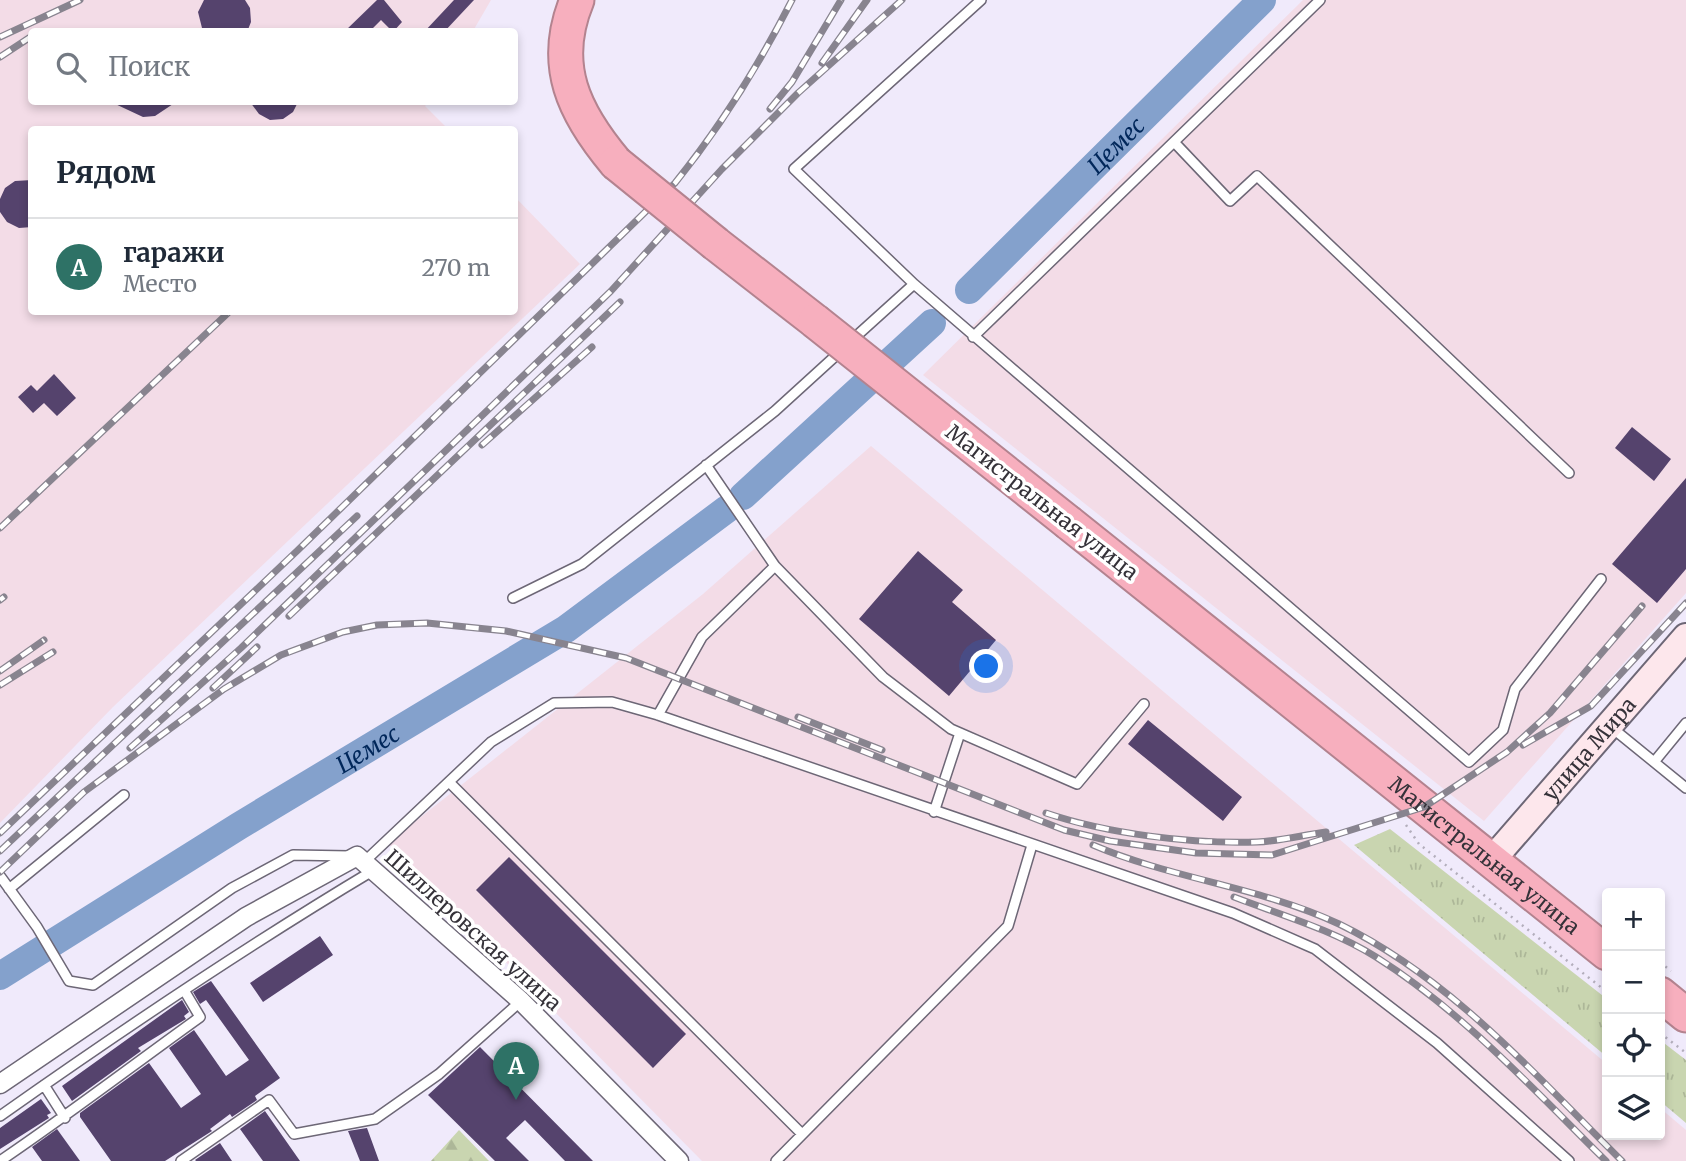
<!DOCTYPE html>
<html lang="ru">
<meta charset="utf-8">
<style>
:root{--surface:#fff;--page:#f2f2f3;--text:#1f2937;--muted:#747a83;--line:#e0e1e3;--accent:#2e7266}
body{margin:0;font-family:Merriweather,serif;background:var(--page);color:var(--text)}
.controls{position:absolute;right:21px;bottom:21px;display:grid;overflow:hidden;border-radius:7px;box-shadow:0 4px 10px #0003}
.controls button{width:63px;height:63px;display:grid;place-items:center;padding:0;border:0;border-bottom:2px solid var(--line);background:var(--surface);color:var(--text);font:35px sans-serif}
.you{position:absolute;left:987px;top:667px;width:24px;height:24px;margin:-18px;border:5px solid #fff;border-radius:50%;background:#1a73e8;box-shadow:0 0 0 10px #1a73e833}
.badge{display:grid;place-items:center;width:46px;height:46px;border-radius:50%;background:var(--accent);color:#fff;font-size:23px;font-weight:700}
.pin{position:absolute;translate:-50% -58px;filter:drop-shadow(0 2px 4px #0008)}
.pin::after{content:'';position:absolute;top:37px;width:24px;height:21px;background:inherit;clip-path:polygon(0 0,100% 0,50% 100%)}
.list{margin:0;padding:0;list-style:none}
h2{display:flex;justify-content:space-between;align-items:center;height:91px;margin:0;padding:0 28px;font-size:30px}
h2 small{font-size:23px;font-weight:400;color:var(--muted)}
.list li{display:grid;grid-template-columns:46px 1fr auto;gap:21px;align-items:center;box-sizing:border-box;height:98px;padding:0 28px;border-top:2px solid var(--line)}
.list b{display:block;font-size:26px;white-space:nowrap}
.list p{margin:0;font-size:23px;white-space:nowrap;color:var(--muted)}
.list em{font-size:23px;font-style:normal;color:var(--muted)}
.icon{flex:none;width:38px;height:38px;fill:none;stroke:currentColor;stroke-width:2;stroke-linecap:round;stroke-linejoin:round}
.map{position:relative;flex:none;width:1686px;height:1161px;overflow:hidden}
.search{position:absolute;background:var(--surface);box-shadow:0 4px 10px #0003;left:28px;top:28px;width:490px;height:77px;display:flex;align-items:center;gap:18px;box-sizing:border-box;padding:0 24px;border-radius:7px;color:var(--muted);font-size:26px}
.panel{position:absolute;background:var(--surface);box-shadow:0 4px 10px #0003;left:28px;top:126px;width:490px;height:189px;border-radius:7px}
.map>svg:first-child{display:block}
.industrial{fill:#f3dce7}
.grass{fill:url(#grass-tufts)}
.forest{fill:url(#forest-firs)}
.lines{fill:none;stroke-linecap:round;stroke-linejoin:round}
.river{stroke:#84a1cc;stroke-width:28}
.building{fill:#55436d}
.lane-casing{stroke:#6d6776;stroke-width:12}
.street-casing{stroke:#6d6776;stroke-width:21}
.secondary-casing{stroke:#6d6776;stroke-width:30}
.highway-casing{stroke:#b3838f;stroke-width:37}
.path{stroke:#b3aebc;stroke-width:2.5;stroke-dasharray:2 5;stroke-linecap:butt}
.lane{stroke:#fff;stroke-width:9}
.street{stroke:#fff;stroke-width:18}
.secondary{stroke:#fde7ec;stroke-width:26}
.highway{stroke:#f7afbe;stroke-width:33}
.rail-casing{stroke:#88848f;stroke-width:7}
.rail{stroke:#fff;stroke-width:4.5;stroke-dasharray:13;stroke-linecap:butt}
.highway-bridge-casing{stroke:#b3838f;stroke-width:37;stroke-linecap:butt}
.highway-bridge{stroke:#f7afbe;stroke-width:33}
.labels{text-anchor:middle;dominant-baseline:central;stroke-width:7;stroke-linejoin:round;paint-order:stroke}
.street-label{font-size:21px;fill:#353239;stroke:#fff}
.water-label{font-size:23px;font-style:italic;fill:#01275a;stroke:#fff}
</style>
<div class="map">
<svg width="1686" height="1161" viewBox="0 0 1686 1161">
<defs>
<pattern id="grass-tufts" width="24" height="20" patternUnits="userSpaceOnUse" patternTransform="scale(1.75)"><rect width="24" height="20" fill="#c9d5b0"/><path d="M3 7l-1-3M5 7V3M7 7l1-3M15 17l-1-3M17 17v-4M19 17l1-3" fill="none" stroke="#adb798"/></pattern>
<pattern id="forest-firs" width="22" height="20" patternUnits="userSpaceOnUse" patternTransform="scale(1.75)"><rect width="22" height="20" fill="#c9d5b0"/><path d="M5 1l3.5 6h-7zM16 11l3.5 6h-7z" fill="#adb798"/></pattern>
</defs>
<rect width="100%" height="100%" fill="#f0eafb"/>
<path class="industrial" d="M0 0H491L473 31 32 32V102H429L425 106 448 129 32 130V312H514L515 197 580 264 113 707 0 823Z
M1303 0H1686V593L1484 821 923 375Z
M871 446 1607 1064V1135H1660V1108L1686 1130V1161H702L388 843 703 594Z"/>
<path class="grass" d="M1390 829 1607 999V1057L1354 845Z
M1660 1040 1686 1060V1123L1660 1101Z"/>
<path class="forest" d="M459 1130 489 1161H431Z"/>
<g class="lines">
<g class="river">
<path id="s1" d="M969 290 1262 0"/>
<path d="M743 496 932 323"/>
<path id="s2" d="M0 976 239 826 566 629 727 509"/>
</g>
</g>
<path class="building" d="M204 0H245L250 8 251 22 247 32H203L198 12Z
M377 0H384L402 22 393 32 381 20 369 32H344Z
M454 0H474L444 32H424Z
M111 102H176L155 116 143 117Z
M250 102H298L293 112 283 119 270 120 259 114Z
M32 180V227L19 228 7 222 0 212V199L5 188 15 181Z
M54 374 76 398 57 416 44 403 33 413 18 397 31 385 37 391Z
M1632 427 1671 459 1654 481 1615 448Z
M1686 478V569L1657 603 1612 564Z
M918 551 963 590 952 602 996 640 949 696 859 619Z
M1148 720 1242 797 1223 821 1128 744Z
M509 857 686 1034 653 1068 476 890Z
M320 936 333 955 263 1002 250 983Z
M211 981 280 1078 255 1096 257 1100 232 1117 230 1114 210 1129 212 1131 165 1161H111L80 1117V1113L149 1063 181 1108 201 1094 169 1048 194 1030 226 1076 249 1060 206 1000 200 1004 193 992Z
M182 1000 189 1012 184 1016 186 1019 138 1048 141 1051 72 1101 62 1086Z
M480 1047 593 1161H565L525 1120 506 1138 529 1161H495L428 1095Z
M41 1099 51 1113 47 1115 49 1118 0 1149V1128Z
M265 1111 300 1161H263L240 1129Z
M367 1128 379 1161H360L348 1131Z
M57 1129 80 1161H42L32 1147Z
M220 1143 232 1161H196L195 1160Z"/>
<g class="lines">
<defs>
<path id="lane" d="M1174 142 1230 201 1257 176 1569 473
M914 284 1469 762 1503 730 1515 689 1601 579
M973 337 1320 0
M852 340 914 284 794 169 981 0
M706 465 775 566 883 677 951 729 1077 784 1144 704
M513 598 582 564 775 411 842 350
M658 715 702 637 775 566
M1611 727 1686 788
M1654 762 1686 723
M449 782 802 1134
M934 812 960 733
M364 862 491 742 554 703 612 702 658 715 1233 913 1315 949 1437 1043 1569 1161
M0 876 37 927 69 981 93 985 232 888 293 855 349 856
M9 889 124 795
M44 1085 65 1118
M0 1116C122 1030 245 947 374 870
M0 1161C68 1115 133 1065 200 1017L184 990
M181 1161 269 1100 294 1134 375 1119 439 1074 521 1001
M776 1161 1008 926 1032 845"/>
<path id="street" d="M0 1084 246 917 357 856 521 1001 679 1161"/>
<g id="secondary">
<path id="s3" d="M1491 861 1686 637"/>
</g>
<g id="highway">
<path d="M577 0C550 65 574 113 616 163"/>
<path d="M716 244 815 321"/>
<path id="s4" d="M1069 523 1607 953"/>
<path d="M1660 994 1686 1015"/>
</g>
</defs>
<use href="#lane" class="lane-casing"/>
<use href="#street" class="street-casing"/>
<use href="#secondary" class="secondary-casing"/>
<use href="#highway" class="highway-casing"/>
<path class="path" d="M1406 825 1419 844 1607 992
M1660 962 1671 971
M1660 1033 1686 1053"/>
<use href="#lane" class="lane"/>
<use href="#street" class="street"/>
<use href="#secondary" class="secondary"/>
<use href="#highway" class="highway"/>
<defs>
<path id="rail" d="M0 37 80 0
M0 57 32 36
M822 63 867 0
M770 109 792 82 841 0
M482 445 592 347
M0 528 229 312
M0 600 4 597
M289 616 620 302
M0 671 44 640
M0 685 53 652
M213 688 257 647
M798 717 882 750
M1523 745 1591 706 1686 603
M130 748 241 648 552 348 611 291 722 169 798 93 902 0
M1046 813C1108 834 1191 844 1257 842 1280 841 1303 835 1326 832
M0 833 298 550 675 183C721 126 759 65 792 0
M1093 845C1172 879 1261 887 1339 924 1451 978 1536 1076 1622 1161
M0 851 357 516
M0 872 84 792 224 689 281 655 343 632 377 625 427 623 506 631 626 658 1064 830 1110 841 1196 853 1272 855 1424 807 1507 752 1550 713 1642 606
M1234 897C1281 915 1333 930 1376 957 1463 1012 1533 1089 1606 1161"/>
</defs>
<use href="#rail" class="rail-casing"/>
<use href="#rail" class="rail"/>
<defs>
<path id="highway-bridge" d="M616 163 716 244
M815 321 1069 523"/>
</defs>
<use href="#highway-bridge" class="highway-bridge-casing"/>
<use href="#highway-bridge" class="highway-bridge"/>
</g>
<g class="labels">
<g class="street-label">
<text transform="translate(1042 502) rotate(38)">Магистральная улица</text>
<text stroke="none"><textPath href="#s3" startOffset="149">улица Мира</textPath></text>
<text stroke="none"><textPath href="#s4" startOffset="532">Магистральная улица</textPath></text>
<text transform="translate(473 930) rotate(42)">Шиллеровская улица</text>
</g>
<g class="water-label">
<text stroke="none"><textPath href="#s1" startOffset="206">Цемес</textPath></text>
<text stroke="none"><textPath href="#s2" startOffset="432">Цемес</textPath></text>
</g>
</g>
</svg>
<div class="controls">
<button>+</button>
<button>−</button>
<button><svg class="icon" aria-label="locate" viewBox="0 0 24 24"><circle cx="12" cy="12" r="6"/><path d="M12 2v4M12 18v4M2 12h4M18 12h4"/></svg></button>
<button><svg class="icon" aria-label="layers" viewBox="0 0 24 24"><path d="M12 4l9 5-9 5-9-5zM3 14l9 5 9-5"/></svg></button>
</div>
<div class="you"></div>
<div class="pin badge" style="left:516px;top:1100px">A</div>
<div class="search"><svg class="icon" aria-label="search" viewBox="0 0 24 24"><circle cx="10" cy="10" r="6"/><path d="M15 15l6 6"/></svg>Поиск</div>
<section class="panel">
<h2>Рядом<small></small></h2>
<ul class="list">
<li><span class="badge">A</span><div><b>гаражи</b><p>Место</p></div><em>270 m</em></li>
</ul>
</section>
</div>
